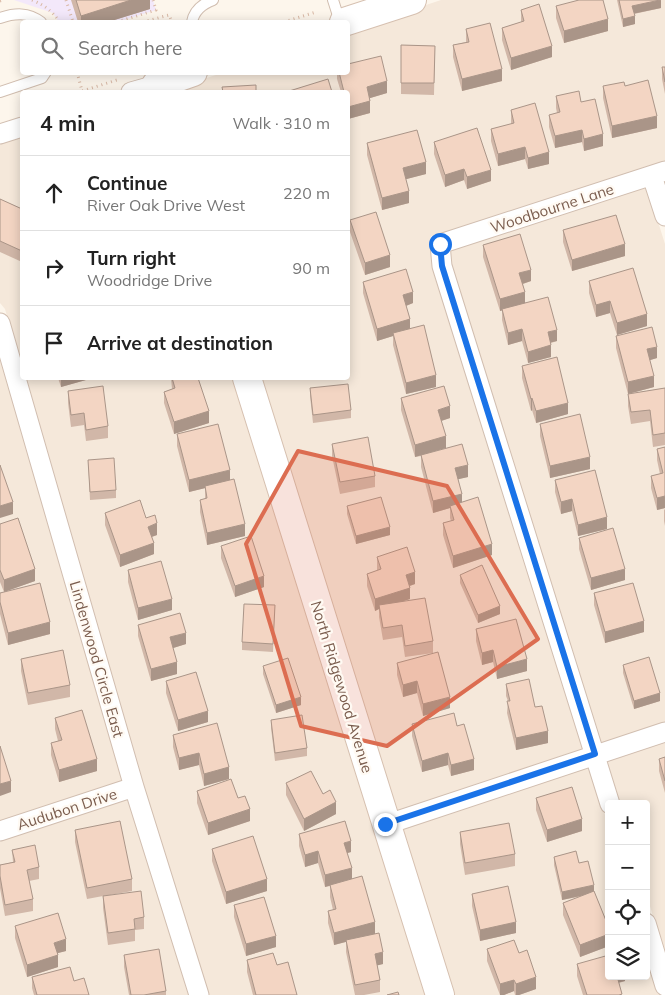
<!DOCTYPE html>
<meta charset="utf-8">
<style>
:root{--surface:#fff;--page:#f6f6f6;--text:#222;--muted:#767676;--line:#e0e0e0}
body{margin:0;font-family:Mulish,sans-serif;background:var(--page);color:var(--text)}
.controls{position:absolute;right:15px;bottom:15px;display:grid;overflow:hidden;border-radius:5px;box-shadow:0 2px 12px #0003}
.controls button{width:45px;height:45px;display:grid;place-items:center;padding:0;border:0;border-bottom:1px solid var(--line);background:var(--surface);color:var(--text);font:25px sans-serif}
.stop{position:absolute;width:15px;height:15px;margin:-11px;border:4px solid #1a73e8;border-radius:50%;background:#fff}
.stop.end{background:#1a73e8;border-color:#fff;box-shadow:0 1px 5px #0008}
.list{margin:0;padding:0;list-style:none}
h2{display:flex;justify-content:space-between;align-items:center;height:65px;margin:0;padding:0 20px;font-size:21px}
h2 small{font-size:16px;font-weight:400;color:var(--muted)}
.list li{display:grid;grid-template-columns:32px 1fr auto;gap:15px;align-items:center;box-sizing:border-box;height:75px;padding:0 20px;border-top:1px solid var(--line)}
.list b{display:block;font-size:19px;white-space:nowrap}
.list p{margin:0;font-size:16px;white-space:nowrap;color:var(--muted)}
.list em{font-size:16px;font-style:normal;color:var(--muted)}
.icon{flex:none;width:28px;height:28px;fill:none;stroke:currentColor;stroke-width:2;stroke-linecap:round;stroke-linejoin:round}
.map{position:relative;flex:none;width:665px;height:995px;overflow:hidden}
.search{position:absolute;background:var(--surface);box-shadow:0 2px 12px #0003;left:20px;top:20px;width:330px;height:55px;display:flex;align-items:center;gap:12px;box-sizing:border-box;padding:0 18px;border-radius:5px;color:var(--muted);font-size:19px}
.panel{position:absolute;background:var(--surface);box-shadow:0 2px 12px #0003;left:20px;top:90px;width:330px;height:290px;border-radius:5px}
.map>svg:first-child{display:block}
.residential{fill:#f5e8da}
.education{fill:#f3e8fa}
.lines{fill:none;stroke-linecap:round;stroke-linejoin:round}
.lane-casing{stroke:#d1beb0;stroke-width:12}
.street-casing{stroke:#d1beb0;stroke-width:21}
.secondary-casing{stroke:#d6c0b0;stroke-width:30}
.path{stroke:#d9b8a5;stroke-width:3;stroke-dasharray:1 4;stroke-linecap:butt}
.lane{stroke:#fff;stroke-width:10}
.street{stroke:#fff;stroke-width:19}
.secondary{stroke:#fff;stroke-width:28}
.wall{fill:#d1b7a8}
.shaded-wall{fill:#aa9588}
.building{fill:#f3d5c3;stroke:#aa9588}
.route{stroke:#1a73e8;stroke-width:6}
.marked{fill:#dc6d51;fill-opacity:0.2;stroke:#dc6d51;stroke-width:4;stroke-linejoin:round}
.labels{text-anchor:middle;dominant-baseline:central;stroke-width:4.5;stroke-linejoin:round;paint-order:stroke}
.street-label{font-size:15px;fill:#7a5c4d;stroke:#fffaf3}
</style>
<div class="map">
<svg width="665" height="995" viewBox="0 0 665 995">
<rect width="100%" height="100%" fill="#fdf6ec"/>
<path class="residential" d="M441 0H665V162L439 235 431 236 430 239 585 748 391 813 256 378H348V92H167V91L222 73 348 72V31Z
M22 137V370L5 309 0 303V144Z
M647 187 665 244V723L601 743 450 264 449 251Z
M0 353 124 780 0 821Z
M25 378H238L431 995H208L142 784Z
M665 742V956L646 893V804H619L606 760Z
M590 766 609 828V976H646V953L659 995H449L396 831Z
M129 798 190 995H0V841Z"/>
<path class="education" d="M14 0H153L156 10 117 22H59L53 13Z"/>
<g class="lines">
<defs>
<path id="lane" d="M333 0 340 22
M0 18C15 13 28 12 41 22
M192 22C194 11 202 4 213 0
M0 92 42 78 46 72"/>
<path id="street" d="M131 92 156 85
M0 134 22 127
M652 176 665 216
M0 323 134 787 199 995
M610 804 442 266 440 244 665 171
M385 825 665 732
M0 831 134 787
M646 923 665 986"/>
<path id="secondary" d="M344 22 412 0
M158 92 156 85 193 72
M247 378 440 995"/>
</defs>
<use href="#lane" class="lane-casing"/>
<use href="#street" class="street-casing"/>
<use href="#secondary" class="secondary-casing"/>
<path class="path" d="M32 0C44 5 52 11 60 22
M66 0 73 22
M0 1 3 0
M117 22 156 10 153 0
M143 22 169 15 172 22
M284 22 316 12
M77 72 82 91 120 79"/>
<use href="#lane" class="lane"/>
<use href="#street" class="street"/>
<use href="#secondary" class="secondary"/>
</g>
<path class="wall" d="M71 0H150V9L108 22H78Z
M617 0H661V8L634 14 635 24 623 27Z
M556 6 608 31 564 43 556 18Z
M521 10 552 57 511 70 502 40V28L521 22Z
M466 29 502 81 462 91 453 57V45L466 42Z
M401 45 435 46 434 95 401 94Z
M662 67H665V94L662 79Z
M337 72H348L387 93 370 98V113L348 119V92H341L337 79Z
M603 86H625L657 128 612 138 603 98Z
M556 96 581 102 603 146 584 151 582 142 555 148 549 127V115L557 113 556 108Z
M511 110 549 164 528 169 525 159 498 166 491 141V129L511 124Z
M434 142 491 181 467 189 464 180 445 187 434 154Z
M367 143 426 174 406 179 409 203 382 210 367 155Z
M0 199 22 209V262L0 252Z
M350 220 390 267 365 275 350 232Z
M563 230 625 256 572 271 563 242Z
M483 245 531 281 523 284 525 302 557 341 551 343V357L528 363 522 341 508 345 502 320V310L500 311 483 257Z
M589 281 647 326 617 335 610 313 596 317 589 293Z
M363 282 413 303 406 306 410 329 436 387 406 394 393 345V336L377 341 363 293Z
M616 336 657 358 650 360 654 387 628 394 616 348Z
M522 366 568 414 536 423 532 410 531 411 522 378Z
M58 378H93L61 387Z
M171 378H198L209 423 174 434 164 403V392L172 389Z
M310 388 351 410V418L313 423 310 396Z
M665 388V445L653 447 650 421 631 424 628 406V394Z
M68 391 108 426V438L86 441 84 425 71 427 68 403Z
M401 398 450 418 441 421 446 448 432 452 468 477 458 479 462 502 492 555 453 568 443 535V523L451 521 450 518V508L433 513 421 467V456L415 457 401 410Z
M540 424 590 469 550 478 540 436Z
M177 434 230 480 245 536 207 545 200 512V500L205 499V488L189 492 177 446Z
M332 444 375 476V487L340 494 332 456Z
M665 447V508L657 510 651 488V476L660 474 657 460V449Z
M88 460 116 490V498L90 500Z
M555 480 607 529 578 536 572 511 561 514 555 492Z
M347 506 390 535 356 544 347 514Z
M665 509V526L664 521V510Z
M105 513 146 518 157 535 152 537 154 554 120 567 105 525Z
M0 524 35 581 4 592 0 582Z
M579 538 625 580 591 590 579 549Z
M221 546 264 587 235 597 221 558Z
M377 557 415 584 410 586V599L404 601 433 641V653L405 657 402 637 383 640 379 617V609L375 611 367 586V574L377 571Z
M128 570 172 610 138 620 128 582Z
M460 575 500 614 478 623 460 583Z
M0 593 50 634 8 645 0 614Z
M594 593 644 632 605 643 594 605Z
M275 605 273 652 242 650V642Z
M138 625 186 644 173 648 177 674 151 681 138 636Z
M476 629 527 671 497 679 493 662 482 665 476 641Z
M21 659 70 685V697L28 705 21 671Z
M397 663 450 708 423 716 417 693 403 697 397 675Z
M623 665 660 701 634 709 623 673Z
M263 666 301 705 276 713 263 674Z
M166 681 208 722 178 731 166 693Z
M506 684 535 707 548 743 516 750 507 713 508 701 506 696Z
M55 718 97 771 59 782 51 755V743L58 741 55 729Z
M271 720 307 748V756L275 761 271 728Z
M412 724 457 726 474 770 451 776 448 765 422 772 412 736Z
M173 735 229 767V779L204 786 199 765 179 770 173 747Z
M665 757V793L659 771V759Z
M286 783 323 794 336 814 304 831 286 795Z
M197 791 238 798 250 821 208 835 197 803Z
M536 798 582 831 547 842 536 810Z
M75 830 132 879V891L105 896 144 917V929L135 930V941L108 945 103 908V896L87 899 75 842Z
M460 832 515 854V866L465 875 460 844Z
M299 834 351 852 347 853 352 879 375 934 383 964 377 965 380 980V992L364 995H355L346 952V942L334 945 328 923V911L333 910 330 897V886L325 887 318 863 305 867 299 846Z
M212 849 267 891 226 904 212 861Z
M12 850 39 867V879L29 881 33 899V911L5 916 0 888V865L13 862Z
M554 857 594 891 609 928V946L580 957 563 915V903L582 896 562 900 554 865Z
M472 894 516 933 480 941 472 906Z
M234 905 276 947 246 956 234 917Z
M15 926 66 951 58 953V967L27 977 15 938Z
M487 949 519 953 536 989 519 995H515L514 991 504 995H500L487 961Z
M124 955 166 991V995H129L124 967Z
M247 960 277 965 297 995H253L247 972Z
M577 964 625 976V981L619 983 622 995H583L577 976Z
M32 977 74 981 89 995H34L32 988Z"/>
<path class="shaded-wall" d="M131 0H150V9L108 22H81V16Z
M661 0V8L632 14V6Z
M635 16V24L623 27V19Z
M608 19V31L564 43V31Z
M552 46V57L511 70V58Z
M502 69V81L462 91V79Z
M387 81V93L367 99V87Z
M370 101V113L348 119V107Z
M657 116V128L612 138V126Z
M582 130V142L555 148V136Z
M603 134V146L584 151V139Z
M525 147V159L498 166V154Z
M549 152V164L528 169V158Z
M426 162V174L403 180V168Z
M464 169V180L445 187V175Z
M491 170V181L467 189V177Z
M409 191V203L382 210V198Z
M625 244V256L572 271V260Z
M390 255V267L365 275V263Z
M531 270V281L519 285V273Z
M413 292V303L403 307V295Z
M525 292V304L500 311V299Z
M610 301V313L596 317V305Z
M647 314V326L617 335V323Z
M410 319V331L393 333V336L377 341V329Z
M522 329V341L508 345V333Z
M557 330V341L548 343V332Z
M551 345V357L528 363V352Z
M657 347V358L647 361V349Z
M436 375V387L406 394V383Z
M654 376V387L628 394V382Z
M61 378H93L61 387Z
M532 398V410L531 411V399Z
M568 403V414L536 423V411Z
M450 406V418L438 422V410Z
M209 411V423L174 434V422Z
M446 436V448L415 457V445Z
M590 457V469L550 478V466Z
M468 465V477L455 480V468Z
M230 470V482L189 492V480Z
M462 494V505L450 506V508L433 513V501Z
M665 496V508L657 510V498Z
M572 499V511L561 514V502Z
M13 502V514L0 518V506Z
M607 517V529L578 536V525Z
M157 523V535L148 538V527Z
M245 524V536L207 545V533Z
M390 527V535L356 544V536Z
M154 543V554L120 567V555Z
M492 544V555L453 568V556Z
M35 569V581L4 592V580Z
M625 569V580L591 590V578Z
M415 572V584L406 587V575Z
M264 576V587L235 597V586Z
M410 588V599L379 609V605V609L375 611V599Z
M172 599V610L138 620V608Z
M500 606V614L478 623V615Z
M644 621V632L605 643V632Z
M50 622V634L8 645V633Z
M186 633V644L170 649V637Z
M493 650V662L482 665V653Z
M527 659V671L497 679V667Z
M177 662V674L151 681V669Z
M417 681V693L403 697V685Z
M660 693V701L634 709V701Z
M301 697V705L276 713V705Z
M450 697V708L423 716V704Z
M208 711V722L178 731V720Z
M548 731V743L516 750V738Z
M199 753V765L179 770V758Z
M448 753V765L422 772V761Z
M97 759V771L59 782V770Z
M474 759V770L451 776V765Z
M229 767V779L204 786V774Z
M11 781V792L0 796V784Z
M336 802V814L304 831V819Z
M250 809V821L208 835V823Z
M582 819V831L547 842V830Z
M351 841V852L344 854V843Z
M318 851V863L305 867V855Z
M352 868V879L325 887V875Z
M267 879V891L226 904V892Z
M594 885V893L562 900V892Z
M375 922V934L334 945V933Z
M516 922V933L480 941V930Z
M609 934V946L580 957V945Z
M276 936V947L246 956V944Z
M66 939V951L54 954V943Z
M383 952V964L375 966V954Z
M58 955V967L27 977V965Z
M616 976H625V981L616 983Z
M536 977V989L519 995H516V984Z
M514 980V991L504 995H500V984Z"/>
<path class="building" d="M76 0H131L81 16Z
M579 0H603L608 19 564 31 556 6Z
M619 0H660L632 6 635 16 623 19Z
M539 4 552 46 511 58 502 28 524 21 521 10Z
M490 23 502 69 462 79 453 45 469 42 466 29Z
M401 45 435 46 434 83H401Z
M381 56 387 81 367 87 370 101 348 107V92H344L339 72H348V64Z
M662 67H665V82Z
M328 79 332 92H286Z
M648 80 657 116 612 126 603 86 624 82 625 86Z
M256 85V92H223L222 87Z
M579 91 581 102 595 99 603 134 584 139 582 130 555 136 549 115 560 112 556 96Z
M535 103 549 152 528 158 525 147 498 154 491 129 514 123 511 110Z
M477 128 491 170 467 177 464 169 445 175 434 142Z
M417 130 426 162 403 168 409 191 382 198 367 143Z
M0 199 22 209V251L0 241Z
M376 212 390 255 365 263 350 220Z
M616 215 625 244 572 260 563 230Z
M520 234 531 270 519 273 525 292 500 299 483 245Z
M633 268 647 314 617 323 610 301 596 305 589 281Z
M406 269 413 292 403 295 410 319 377 329 363 282Z
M548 297 557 330 548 332 551 345 528 352 522 329 508 333 502 309Z
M424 325 436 375 406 383 393 333Z
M652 327 657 347 647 349 654 376 628 382 616 336Z
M557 357 568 403 536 411 532 398 531 399 522 366Z
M172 378H198L209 411 174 422 164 392 175 388Z
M348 384 351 410 313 415 310 388Z
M103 386 108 426 86 430 84 413 71 415 68 391Z
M444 386 450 406 438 410 446 436 415 445 401 398Z
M665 388V433L653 435 650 410 631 412 628 394Z
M580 414 590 457 550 466 540 424Z
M218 424 230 470 189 480 177 434Z
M368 437 375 476 340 482 332 444Z
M462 444 468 465 455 468 462 494 433 501 421 455Z
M665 447V496L657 498 651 476 663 473 657 449Z
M114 458 116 490 90 492 88 460Z
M0 465 13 502 0 506Z
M595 470 607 517 578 525 572 499 561 502 555 480Z
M234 479 245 524 207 533 200 500 207 498 205 486Z
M381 497 390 527 356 536 347 506Z
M478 497 492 544 453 556 443 523 454 520 450 506Z
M140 500 146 518 155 515 157 523 148 527 154 543 120 555 105 513Z
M18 518 35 569 4 580 0 570V524Z
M613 528 625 569 591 578 579 538Z
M251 536 264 576 235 586 221 546Z
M407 547 415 572 406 575 410 588 375 599 367 574 381 569 377 557Z
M161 561 172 599 138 608 128 570Z
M482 565 500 606 478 615 460 575Z
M40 583 50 622 8 633 0 602V593Z
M633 583 644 621 605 632 594 593Z
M425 598 433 641 405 646 402 625 383 628 379 605Z
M244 604 275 605 273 644 242 642Z
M180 613 186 633 170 637 177 662 151 669 138 625Z
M516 619 527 659 497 667 493 650 482 653 476 629Z
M63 650 70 685 28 693 21 659Z
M438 652 450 697 423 704 417 681 403 685 397 663Z
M649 657 660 693 634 701 623 665Z
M288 658 301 697 276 705 263 666Z
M196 672 208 711 178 720 166 681Z
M529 679 535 707 542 706 548 731 516 738 507 701H510L506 684Z
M82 710 97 759 59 770 51 743 62 740 55 718Z
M454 713 457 726 464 724 474 759 451 765 448 753 422 761 412 724Z
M302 715 307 748 275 753 271 720Z
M217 723 229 767 204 774 199 753 179 758 173 735Z
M0 746 11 781 0 784Z
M665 757V781L659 759Z
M311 771 323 794 330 790 336 802 304 819 286 783Z
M231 779 238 798 245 796 250 809 208 823 197 791Z
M572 787 582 819 547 830 536 798Z
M120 821 132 879 87 888 75 830Z
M345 821 351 841 344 843 352 868 325 875 318 851 305 855 299 834Z
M509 823 515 854 465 863 460 832Z
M253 836 267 879 226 892 212 849Z
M35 845 39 867 27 870 33 899 5 905 0 876V865L15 862 12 850Z
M576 851 579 863 588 861 594 885 562 892 554 857Z
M362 876 375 922 334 933 328 911 336 909 330 885Z
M508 886 516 922 480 930 472 894Z
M141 891 144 917 134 919 135 929 108 933 103 896Z
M594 891 609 928V934L580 945 563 903Z
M264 897 276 936 246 944 234 905Z
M58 913 66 939 54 943 58 955 27 965 15 926Z
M379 933 383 952 375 954 380 980 355 985 346 940Z
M514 940 519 953 527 950 536 977 516 984 514 980 500 984 487 949Z
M159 949 166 991 144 995H131L124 955Z
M273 953 277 965 288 962 297 995H256L247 960Z
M609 955V976H617L622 994 619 995H587L577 964Z
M70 967 74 981 84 978 89 995H37L32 977Z
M398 992 399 995H387Z"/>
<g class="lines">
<path class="route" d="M385 824 595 754 442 266 440 244"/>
</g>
<path class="marked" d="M298 451 447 486 538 639 387 746 301 726 246 544Z"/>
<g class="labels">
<g class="street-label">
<text transform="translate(552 208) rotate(-18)">Woodbourne Lane</text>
<text transform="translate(97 659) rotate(74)">Lindenwood Circle East</text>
<text transform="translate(342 687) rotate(73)">North Ridgewood Avenue</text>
<text transform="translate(67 809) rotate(-18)">Audubon Drive</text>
</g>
</g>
</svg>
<div class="controls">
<button>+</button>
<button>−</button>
<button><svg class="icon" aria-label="locate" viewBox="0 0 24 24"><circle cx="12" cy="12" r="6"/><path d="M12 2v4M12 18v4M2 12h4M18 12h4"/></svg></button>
<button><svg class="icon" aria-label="layers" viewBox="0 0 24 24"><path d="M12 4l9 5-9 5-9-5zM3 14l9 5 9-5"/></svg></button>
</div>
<div class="stop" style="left:440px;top:244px"></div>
<div class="stop end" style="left:385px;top:824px"></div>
<div class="search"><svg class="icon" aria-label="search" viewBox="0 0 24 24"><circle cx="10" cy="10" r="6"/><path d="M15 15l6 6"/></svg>Search here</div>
<section class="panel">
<h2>4 min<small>Walk · 310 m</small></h2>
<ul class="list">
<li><svg class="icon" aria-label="ahead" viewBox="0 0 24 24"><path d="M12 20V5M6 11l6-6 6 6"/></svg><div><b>Continue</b><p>River Oak Drive West</p></div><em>220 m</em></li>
<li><svg class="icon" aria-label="right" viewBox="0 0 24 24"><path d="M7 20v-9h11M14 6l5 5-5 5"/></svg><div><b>Turn right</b><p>Woodridge Drive</p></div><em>90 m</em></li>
<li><svg class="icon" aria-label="arrive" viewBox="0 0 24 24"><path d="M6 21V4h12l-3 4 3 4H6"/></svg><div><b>Arrive at destination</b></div></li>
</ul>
</section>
</div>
